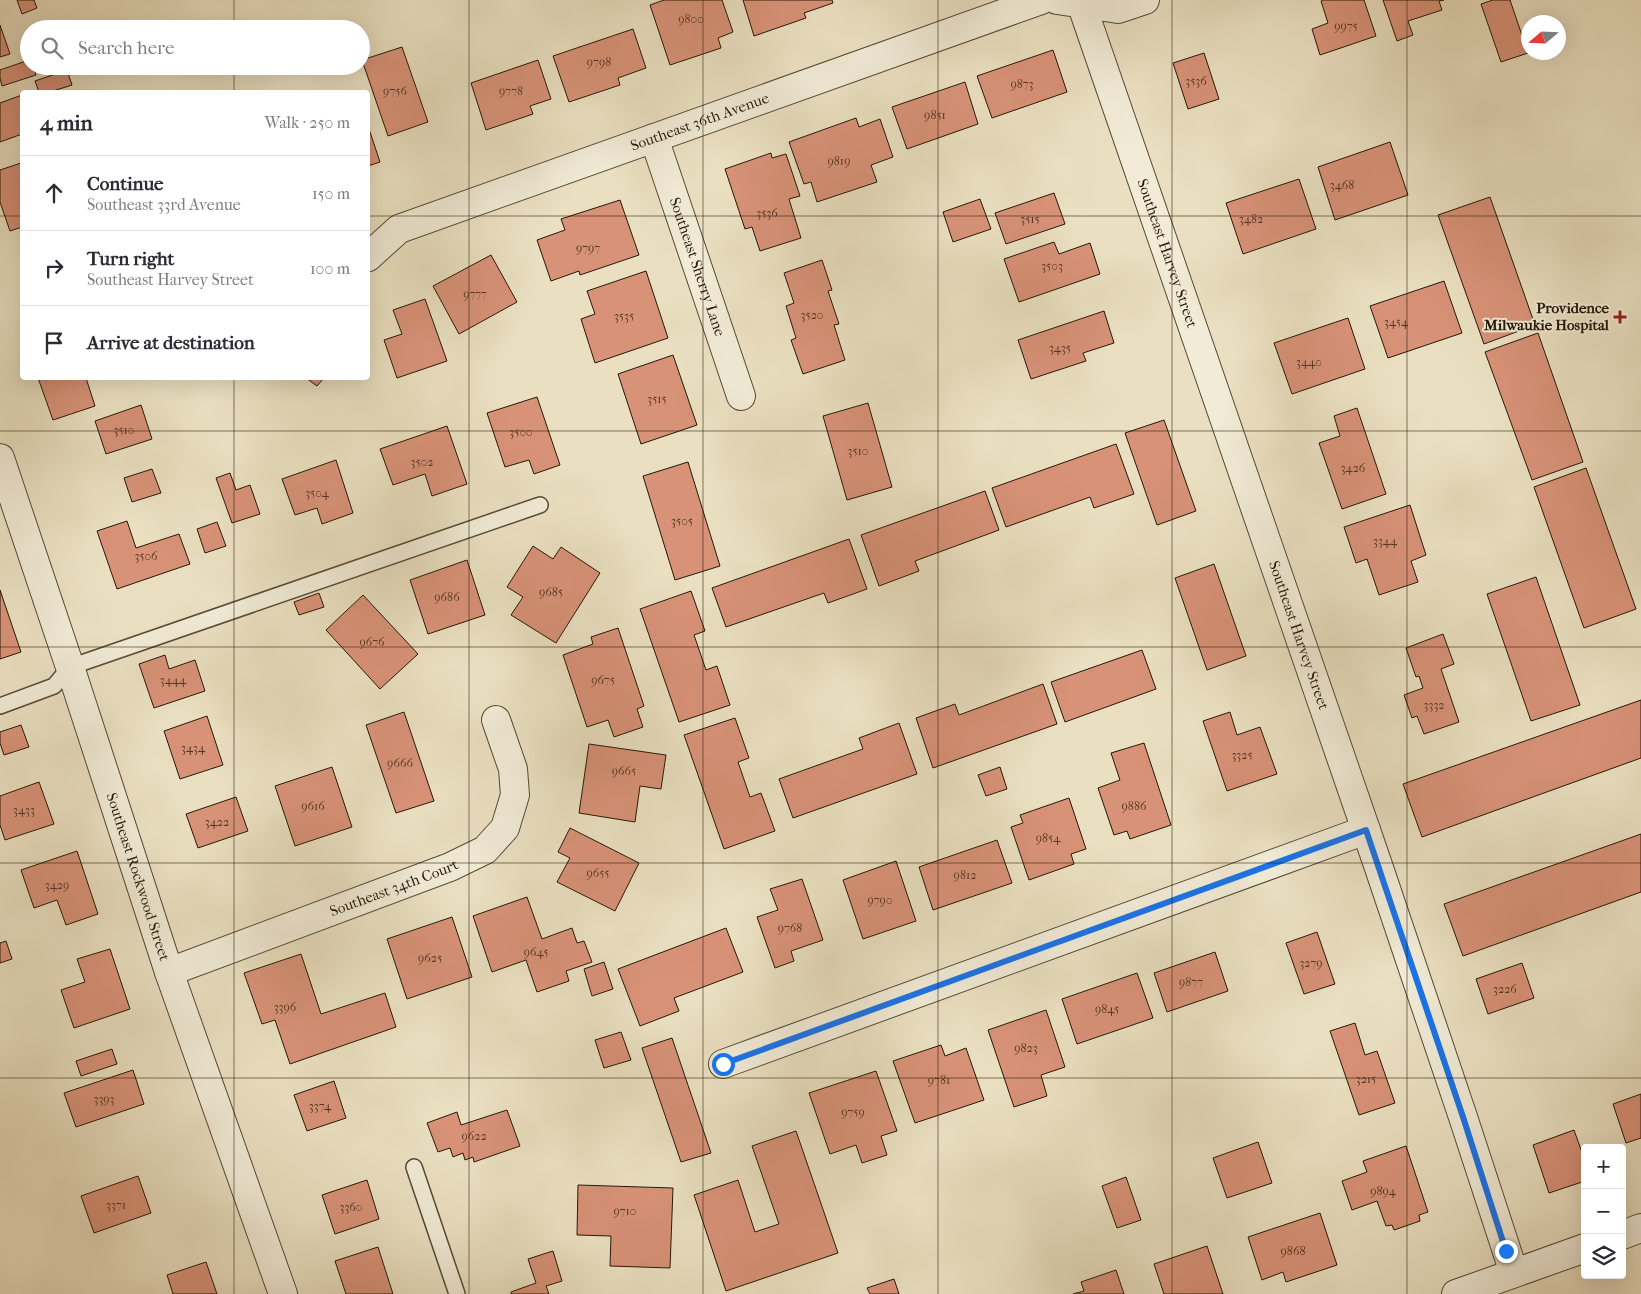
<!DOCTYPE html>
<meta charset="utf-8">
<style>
:root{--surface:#fff;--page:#f2f2f3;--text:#2b2b33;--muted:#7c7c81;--line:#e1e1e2}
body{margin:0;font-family:"IM FELL French Canon",serif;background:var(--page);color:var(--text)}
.controls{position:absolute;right:15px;bottom:15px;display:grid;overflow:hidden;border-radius:5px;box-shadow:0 5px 20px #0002}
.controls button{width:45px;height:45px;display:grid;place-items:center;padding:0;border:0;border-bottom:1px solid var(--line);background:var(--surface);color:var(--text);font:25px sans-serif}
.compass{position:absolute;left:1521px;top:15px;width:45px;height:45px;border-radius:50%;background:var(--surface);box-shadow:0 5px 20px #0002;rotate:251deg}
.stop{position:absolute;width:15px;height:15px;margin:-11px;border:4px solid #1a73e8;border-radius:50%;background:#fff}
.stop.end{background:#1a73e8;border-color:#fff;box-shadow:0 1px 5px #0008}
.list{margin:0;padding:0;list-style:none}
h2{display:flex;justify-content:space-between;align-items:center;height:65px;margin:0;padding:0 20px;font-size:21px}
h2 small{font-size:16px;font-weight:400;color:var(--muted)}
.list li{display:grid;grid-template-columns:32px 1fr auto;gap:15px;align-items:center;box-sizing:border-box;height:75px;padding:0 20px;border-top:1px solid var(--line)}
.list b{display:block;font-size:19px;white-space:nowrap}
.list p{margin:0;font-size:16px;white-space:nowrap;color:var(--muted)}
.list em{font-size:16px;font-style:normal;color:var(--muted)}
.icon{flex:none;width:28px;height:28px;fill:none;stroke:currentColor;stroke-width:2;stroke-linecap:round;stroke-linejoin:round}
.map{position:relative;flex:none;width:1641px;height:1294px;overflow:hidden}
.search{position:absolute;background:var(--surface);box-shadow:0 5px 20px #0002;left:20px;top:20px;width:350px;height:55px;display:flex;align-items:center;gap:12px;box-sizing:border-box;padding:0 18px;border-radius:28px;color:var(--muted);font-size:19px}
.panel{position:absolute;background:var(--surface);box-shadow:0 5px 20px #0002;left:20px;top:90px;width:350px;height:290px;border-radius:5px}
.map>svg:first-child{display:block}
.building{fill:#d89278;stroke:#251806}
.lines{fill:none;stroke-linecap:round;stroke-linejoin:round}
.service-casing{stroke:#564a35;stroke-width:18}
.minor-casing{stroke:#564a35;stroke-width:30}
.tertiary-casing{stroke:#564a35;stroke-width:30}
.service{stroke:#f1ebd7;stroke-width:15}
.minor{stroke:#f1ebd7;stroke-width:28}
.tertiary{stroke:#f1ebd7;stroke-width:28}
.route{stroke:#1a73e8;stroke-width:6}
.grid{fill:none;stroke:#251806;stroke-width:1;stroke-opacity:0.55}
.poi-dot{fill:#8f2418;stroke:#f1ebd7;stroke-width:2}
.labels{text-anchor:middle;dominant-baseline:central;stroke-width:4;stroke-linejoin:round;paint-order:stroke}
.number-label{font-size:12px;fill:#523622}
.street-label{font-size:15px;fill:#251806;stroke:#f1ebd7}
.poi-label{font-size:15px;font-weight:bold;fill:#251806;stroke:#f1ebd7;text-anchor:end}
</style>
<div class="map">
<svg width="1641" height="1294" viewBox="0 0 1641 1294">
<rect width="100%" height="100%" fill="#eae0c1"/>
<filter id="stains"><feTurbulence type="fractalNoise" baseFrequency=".004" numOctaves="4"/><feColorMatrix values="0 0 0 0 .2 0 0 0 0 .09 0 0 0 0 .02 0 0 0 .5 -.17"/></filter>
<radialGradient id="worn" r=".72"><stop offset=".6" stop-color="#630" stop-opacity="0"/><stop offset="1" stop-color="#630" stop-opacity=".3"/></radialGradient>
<path class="building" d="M17 0H34L37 8 22 14Z
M664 0H722L733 32 718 38 721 48 670 65 650 5Z
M743 0H832L833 3 804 13 806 18 754 36Z
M1323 0H1364L1376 36 1320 55 1312 29 1328 23 1321 1Z
M1383 0H1444L1439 1 1442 10 1408 21 1413 35 1397 41Z
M1493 0H1510L1528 53 1501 62 1481 4Z
M0 25 10 54 0 57Z
M633 29 646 68 618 78 620 85 569 102 553 56Z
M402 47 428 122 388 136 362 60Z
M1053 50 1067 92 992 118 977 76Z
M1204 53 1219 99 1188 109 1173 63Z
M29 60V66H33L36 75 2 86 0 78V70Z
M538 60 551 99 530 106 533 114 486 130 471 83Z
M42 66H58L44 71Z
M67 70 72 85 50 92H39L35 81Z
M965 82 978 124 907 149 892 107Z
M22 95V134L0 142V103Z
M856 118 859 127 880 119 893 157 871 165 877 182 817 202 811 182 804 184 789 142Z
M368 126 380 162 368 166Z
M1390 142 1408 195 1335 220 1318 167Z
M771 153 772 158 786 154 800 196 789 199 801 238 760 251 752 227 745 229 725 169Z
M21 163 22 167V227L10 231 0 202V170Z
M1299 179 1316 229 1243 254 1226 203Z
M1054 193 1065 224 1006 244 995 213Z
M1490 197 1535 325 1484 344 1438 215Z
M980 199 991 229 953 242 943 212Z
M620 200 639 255 580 275 579 271 551 281 537 240 565 230 561 219Z
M1054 242 1059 254 1090 243 1100 274 1019 302 1004 259Z
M491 255 517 302 459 334 433 286Z
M822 260 832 290 828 291 839 324 834 325 845 360 803 374 791 340 796 338 786 306 794 303 784 273Z
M646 271 668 338 595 363 581 319 595 314 587 291Z
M1444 281 1462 333 1388 358 1370 306Z
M425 299 447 361 397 378 384 340 402 334 393 310Z
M1104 311 1114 343 1083 353 1086 361 1031 379 1018 340Z
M1348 318 1365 369 1292 394 1274 343Z
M1538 333 1583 462 1532 480 1485 352Z
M673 355 697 425 641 444 618 374Z
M38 378H86L95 406 53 420Z
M306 378H324L317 386Z
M537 397 560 465 534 474 529 460 505 467 487 413Z
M868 403 892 487 847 500 823 416Z
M141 405 152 439 106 454 95 421Z
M1357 408 1386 494 1342 509 1319 443 1340 436 1334 416Z
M1164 420 1196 511 1157 525 1125 433Z
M447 426 467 484 432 496 425 474 393 485 380 449Z
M1116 444 1134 494 1094 508 1090 497 1006 527 992 488Z
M336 460 353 513 322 524 317 508 295 515 282 479Z
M688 462 720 566 675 580 643 476Z
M1586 468 1636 609 1584 628 1534 487Z
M152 469 161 493 132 502 124 478Z
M230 473 236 490 250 485 260 514 232 523 216 478Z
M985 491 999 530 915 561 919 571 879 586 861 535Z
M1410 505 1426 555 1411 561 1418 582 1379 595 1367 559 1356 563 1344 527Z
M127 521 136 548 179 534 190 564 117 589 97 531Z
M217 522 226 546 205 553 197 529Z
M849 539 867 589 828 603 824 593 726 627 712 588Z
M533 546 553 559 561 547 600 573 556 643 511 615 523 597 507 587Z
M467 560 485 615 428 634 410 580Z
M1214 564 1246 656 1207 670 1175 578Z
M1536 577 1580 705 1531 721 1487 594Z
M0 590 21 652 0 659Z
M691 591 705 631 694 635 706 670 717 666 730 705 679 722 640 609Z
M319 593 324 607 299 615 294 602Z
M363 595 418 654 380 689 326 630Z
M618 628 644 706 637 709 643 727 614 737 608 720 587 727 563 655 593 644 591 637Z
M1443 634 1454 664 1441 669 1459 722 1424 734 1417 716 1412 718 1404 695 1423 688 1419 676 1416 677 1406 648Z
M1142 650 1156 689 1065 722 1051 682Z
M165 655 169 669 195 660 205 691 154 708 139 664Z
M1043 684 1057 724 933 768 916 718 955 704 959 715Z
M1641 700V758L1422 837 1403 784Z
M404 712 434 801 396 813 366 725Z
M1230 712 1237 735 1260 727 1277 774 1227 791 1203 721Z
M207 716 223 765 180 779 164 731Z
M735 718 749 758 738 762 750 797 761 793 775 831 724 849 684 735Z
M899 723 917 774 793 818 779 779 863 749 859 738Z
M21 725 29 747 4 755 0 743V732Z
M1144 743 1171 825 1130 839 1127 831 1114 835 1098 788 1120 780 1111 753Z
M589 744 666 755 661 789 640 786 635 822 579 813Z
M332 767 352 827 295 846 275 786Z
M1000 767 1007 789 986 796 978 775Z
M39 782 54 824 5 840 0 825V796Z
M236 797 248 831 198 848 186 814Z
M1069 798 1086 849 1071 854 1074 864 1029 880 1011 827 1023 823 1020 815Z
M570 828 639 863 615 911 557 882 570 858 558 852Z
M1641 834V892L1463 956 1444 904Z
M997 840 1012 883 933 910 919 867Z
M77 851 98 914 66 925 57 900 34 908 21 870Z
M896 861 916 921 863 939 843 880Z
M802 879 823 940 791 951 794 961 775 968 757 917 778 910 770 889Z
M527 897 542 939 572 928 577 943 584 941 592 962 566 971 569 981 537 992 526 960 492 972 473 916Z
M452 917 472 977 407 999 387 939Z
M726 928 743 972 674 998 679 1011 640 1026 618 969Z
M1317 932 1335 984 1304 994 1286 943Z
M6 941 12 959 0 963V943Z
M110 949 130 1009 74 1028 61 990 85 982 77 959Z
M1215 952 1228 991 1167 1012 1154 973Z
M301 954 321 1014 385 993 396 1027 290 1064 275 1020 262 1024 244 973Z
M604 962 613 989 592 996 584 969Z
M1522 963 1534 998 1488 1014 1476 979Z
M1137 973 1153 1018 1077 1044 1062 999Z
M1046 1010 1065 1067 1041 1075 1047 1096 1014 1107 988 1030Z
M1355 1023 1365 1055 1377 1051 1395 1103 1359 1115 1330 1031Z
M621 1032 631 1060 604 1068 595 1040Z
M672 1038 711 1153 681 1162 642 1048Z
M941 1045 945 1056 966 1048 984 1100 915 1123 893 1061Z
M112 1049 117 1064 81 1076 76 1061Z
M133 1070 144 1104 76 1127 64 1093Z
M876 1071 897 1131 881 1136 887 1155 862 1163 856 1145 830 1154 809 1093Z
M334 1081 346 1118 307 1131 294 1095Z
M1641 1094V1138L1626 1143 1613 1104Z
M507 1110 520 1146 474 1162 473 1157 465 1160 463 1153 453 1157 450 1148 438 1152 427 1123 457 1112 461 1125Z
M1574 1130 1585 1161V1181L1549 1193 1533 1145Z
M796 1131 838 1253 726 1291 694 1195 738 1180 755 1232 779 1224 752 1146Z
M1258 1142 1272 1183 1227 1198 1213 1158Z
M1406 1146 1428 1212 1419 1215 1420 1221 1394 1230 1392 1225 1386 1226 1377 1201 1352 1210 1342 1181 1367 1172 1363 1161Z
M138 1176 151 1213 94 1233 81 1196Z
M1126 1177 1141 1220 1117 1228 1102 1186Z
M367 1180 379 1219 335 1234 322 1195Z
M578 1185 673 1188 670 1268 610 1266 611 1236 577 1235Z
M1320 1213 1337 1265 1286 1282 1283 1272 1262 1280 1248 1237Z
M1207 1246 1223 1294H1164L1154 1264Z
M378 1247 393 1294H346L335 1261Z
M553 1251 562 1281 546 1286 549 1294H511V1292L536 1283 528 1259Z
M206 1262 217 1294H173L167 1275Z
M1116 1270 1124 1294H1073L1084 1291 1081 1282Z
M894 1279 899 1294H870L867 1288Z"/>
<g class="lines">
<defs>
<path id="service" d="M0 706 54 686 70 667 540 505
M414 1167 457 1294"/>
<g id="minor">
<path d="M1057 0 1118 9 1145 0"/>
<path id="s1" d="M654 138 741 396"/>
<path id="s2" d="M368 257 399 229 1041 0"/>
<path id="s3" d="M0 458 70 667 169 972 283 1294"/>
<path id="s4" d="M169 972 450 867 485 850 505 828 515 795 513 769 496 720"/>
<path d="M723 1064 1366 830"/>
</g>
<g id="tertiary">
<path id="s5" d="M1080 0 1378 865 1463 1117 1514 1273"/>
<path d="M1622 1235 1641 1228"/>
<path d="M1456 1294 1585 1248"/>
</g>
</defs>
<use href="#service" class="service-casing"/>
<use href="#minor" class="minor-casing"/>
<use href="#tertiary" class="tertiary-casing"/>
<use href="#service" class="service"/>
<use href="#minor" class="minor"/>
<use href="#tertiary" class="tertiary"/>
</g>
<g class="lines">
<path class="route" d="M723 1064 1366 830 1463 1117 1506 1251"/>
</g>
<path class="grid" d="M234 0V29M469 0V1294M703 0V1294M938 0V1294M1172 0V1294M1407 0V1294M234 66V92M0 216H22M368 216H1641M234 378V1294M0 431H1641M0 647H1641M0 863H1641M0 1078H1641"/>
<path class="poi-dot" d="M1617.5 309.5h5v5h5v5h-5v5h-5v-5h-5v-5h5z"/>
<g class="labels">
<g class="number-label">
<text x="691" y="19">9800</text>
<text x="1346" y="26">9975</text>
<text x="599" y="62">9798</text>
<text x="1196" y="81">3536</text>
<text x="1022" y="84">9873</text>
<text x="395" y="91">9756</text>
<text x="511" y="91">9778</text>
<text x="935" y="115">9851</text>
<text x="839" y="161">9819</text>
<text x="1342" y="185">3468</text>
<text x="767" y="213">3536</text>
<text x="1030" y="219">3515</text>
<text x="1251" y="219">3482</text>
<text x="588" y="248">9797</text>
<text x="1052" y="266">3503</text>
<text x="475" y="294">9777</text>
<text x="812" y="315">3520</text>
<text x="624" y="316">3535</text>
<text x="1396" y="322">3454</text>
<text x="1060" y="348">3435</text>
<text x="1309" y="362">3440</text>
<text x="657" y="399">3515</text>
<text x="124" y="430">3510</text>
<text x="521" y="432">3500</text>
<text x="858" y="451">3510</text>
<text x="422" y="462">3502</text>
<text x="1353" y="468">3426</text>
<text x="317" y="493">3504</text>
<text x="682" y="521">3505</text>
<text x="1385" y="541">3344</text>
<text x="146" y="556">3506</text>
<text x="551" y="592">9685</text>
<text x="447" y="597">9686</text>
<text x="372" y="642">9676</text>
<text x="173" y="680">3444</text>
<text x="603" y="680">9675</text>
<text x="1434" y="705">3332</text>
<text x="193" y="748">3434</text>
<text x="1242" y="755">3325</text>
<text x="400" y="763">9666</text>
<text x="624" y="771">9665</text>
<text x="313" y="806">9616</text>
<text x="1134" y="806">9886</text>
<text x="24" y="810">3433</text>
<text x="217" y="822">3422</text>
<text x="1048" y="838">9854</text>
<text x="598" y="873">9655</text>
<text x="965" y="875">9812</text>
<text x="57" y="885">3429</text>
<text x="880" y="900">9790</text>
<text x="790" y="928">9768</text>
<text x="536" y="952">9645</text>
<text x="430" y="958">9625</text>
<text x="1311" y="963">3279</text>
<text x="1191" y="982">9877</text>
<text x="1505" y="989">3226</text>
<text x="285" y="1007">3396</text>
<text x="1107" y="1009">9845</text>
<text x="1026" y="1048">9823</text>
<text x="1366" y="1079">3215</text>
<text x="939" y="1080">9781</text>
<text x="104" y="1099">3393</text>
<text x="320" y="1106">3374</text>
<text x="853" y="1112">9759</text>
<text x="474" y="1136">9622</text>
<text x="1383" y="1191">9894</text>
<text x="116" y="1205">3371</text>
<text x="351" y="1207">3360</text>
<text x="625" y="1211">9710</text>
<text x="1293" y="1251">9868</text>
</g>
<g class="street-label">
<text stroke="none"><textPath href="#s2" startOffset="361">Southeast 36th Avenue</textPath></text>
<text stroke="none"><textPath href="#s5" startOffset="268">Southeast Harvey Street</textPath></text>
<text stroke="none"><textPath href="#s1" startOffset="136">Southeast Sherry Lane</textPath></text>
<text stroke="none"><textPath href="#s5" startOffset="672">Southeast Harvey Street</textPath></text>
<text stroke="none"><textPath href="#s3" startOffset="441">Southeast Rockwood Street</textPath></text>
<text stroke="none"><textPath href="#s4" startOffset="240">Southeast 34th Court</textPath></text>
</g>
<g class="poi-label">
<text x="1609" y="308">Providence<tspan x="1609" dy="17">Milwaukie Hospital</tspan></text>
</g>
</g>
<rect width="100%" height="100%" filter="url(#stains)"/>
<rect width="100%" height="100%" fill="url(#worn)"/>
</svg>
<div class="controls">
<button>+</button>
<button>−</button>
<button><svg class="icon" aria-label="layers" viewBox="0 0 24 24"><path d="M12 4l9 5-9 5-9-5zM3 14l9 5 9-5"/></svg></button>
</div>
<svg class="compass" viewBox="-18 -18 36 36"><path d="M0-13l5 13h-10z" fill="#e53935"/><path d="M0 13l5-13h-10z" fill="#7c7c81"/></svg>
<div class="stop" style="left:723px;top:1064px"></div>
<div class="stop end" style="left:1506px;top:1251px"></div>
<div class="search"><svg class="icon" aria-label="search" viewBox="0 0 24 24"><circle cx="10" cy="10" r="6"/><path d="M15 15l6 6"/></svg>Search here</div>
<section class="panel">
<h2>4 min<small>Walk · 250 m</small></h2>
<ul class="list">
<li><svg class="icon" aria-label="ahead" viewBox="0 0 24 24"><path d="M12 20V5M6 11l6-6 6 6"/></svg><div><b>Continue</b><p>Southeast 33rd Avenue</p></div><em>150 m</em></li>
<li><svg class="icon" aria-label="right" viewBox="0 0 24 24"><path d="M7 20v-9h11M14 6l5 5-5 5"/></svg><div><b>Turn right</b><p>Southeast Harvey Street</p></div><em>100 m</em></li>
<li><svg class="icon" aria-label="arrive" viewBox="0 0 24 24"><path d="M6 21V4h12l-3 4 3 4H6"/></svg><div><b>Arrive at destination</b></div></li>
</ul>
</section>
</div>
